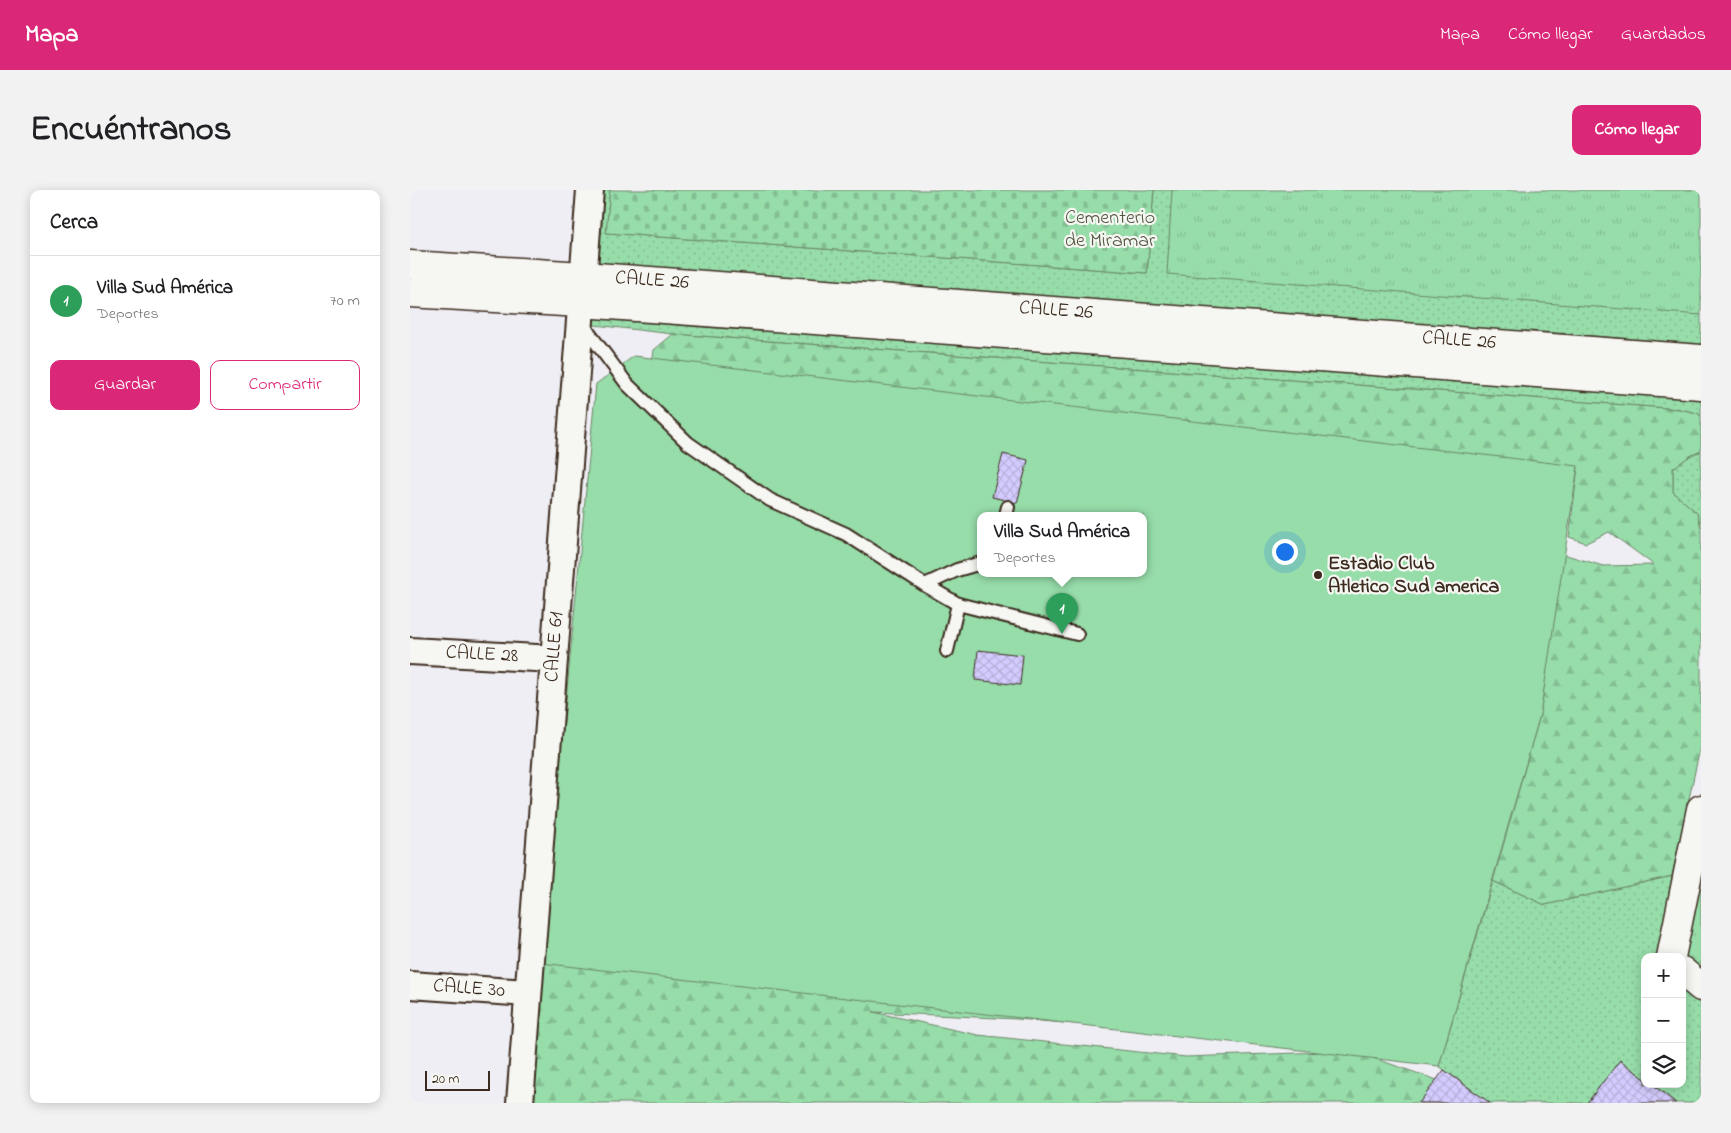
<!DOCTYPE html>
<html lang="es">
<meta charset="utf-8">
<style>
:root{--surface:#fff;--page:#f2f2f2;--text:#202124;--muted:#757577;--line:#e0e0e0;--accent:#db2777}
body{margin:0;font-family:"Indie Flower",sans-serif;background:var(--page);color:var(--text)}
.controls{position:absolute;right:15px;bottom:15px;display:grid;overflow:hidden;border-radius:10px;box-shadow:0 2px 12px #0003}
.controls button{width:45px;height:45px;display:grid;place-items:center;padding:0;border:0;border-bottom:1px solid var(--line);background:var(--surface);color:var(--text);font:25px sans-serif}
.scale{position:absolute;left:15px;bottom:12px;width:65px;box-sizing:border-box;padding-left:5px;border:2px solid #3b2a1e;border-top:0;font-size:14px;line-height:18px;white-space:nowrap;color:#3b2a1e;-webkit-text-stroke:4px #f6f6f2;paint-order:stroke}
.you{position:absolute;left:874px;top:361px;width:18px;height:18px;margin:-12px;border:4px solid #fff;border-radius:50%;background:#1a73e8;box-shadow:0 0 0 8px #1a73e833}
.badge{display:grid;place-items:center;width:32px;height:32px;border-radius:50%;background:var(--accent);color:#fff;font-size:16px;font-weight:700}
.pin{position:absolute;translate:-50% -41px;filter:drop-shadow(0 1px 2px #0008)}
.pin::after{content:'';position:absolute;top:26px;width:18px;height:15px;background:inherit;clip-path:polygon(0 0,100% 0,50% 100%)}
.popup{position:absolute;left:567px;top:322px;width:170px;height:65px;box-sizing:border-box;display:grid;place-content:center;border-radius:10px;background:var(--surface);filter:drop-shadow(0 1px 4px #0005);font-size:16px;white-space:nowrap;color:var(--muted)}
.popup b{font-size:19px;color:var(--text)}
.popup::after{content:'';position:absolute;left:50%;top:100%;margin-left:-10px;border:10px solid transparent;border-top-color:var(--surface)}
.list{margin:0;padding:0;list-style:none}
h2{display:flex;justify-content:space-between;align-items:center;height:65px;margin:0;padding:0 20px;font-size:21px}
h2 small{font-size:16px;font-weight:400;color:var(--muted)}
.list li{display:grid;grid-template-columns:32px 1fr auto;gap:15px;align-items:center;box-sizing:border-box;height:90px;padding:0 20px;border-top:1px solid var(--line)}
.list b{display:block;font-size:19px;white-space:nowrap}
.list p{margin:0;font-size:16px;white-space:nowrap;color:var(--muted)}
.list em{font-size:16px;font-style:normal;color:var(--muted)}
.actions{display:flex;gap:10px;padding:15px 20px}
.actions a{flex:1;padding:11px 0;border:1px solid var(--accent);border-radius:10px;text-align:center;font-size:18px;color:var(--accent)}
.actions .main{background:var(--accent);color:#fff}
.icon{flex:none;width:28px;height:28px;fill:none;stroke:currentColor;stroke-width:2;stroke-linecap:round;stroke-linejoin:round}
.map{position:relative;flex:none;width:1291px;height:913px;overflow:hidden;border-radius:10px}
header{display:flex;align-items:center;gap:30px;box-sizing:border-box;height:70px;padding:0 25px;background:var(--accent);color:#fff}
header strong{font-size:24px}
nav{display:flex;gap:28px;margin-inline-start:auto;font-size:18px}
.intro{display:flex;align-items:center;justify-content:space-between;box-sizing:border-box;height:120px;padding:0 30px}
h1{margin:0;font-size:35px}
.button{padding:12px 22px;border-radius:10px;background:var(--accent);color:#fff;font-size:18px;font-weight:700}
main{display:flex;gap:30px;padding:0 30px}
aside{flex:1;background:var(--surface);border-radius:10px;box-shadow:0 2px 12px #0003}
.map>svg:first-child{display:block}
.grass{fill:url(#grass-dots);stroke:#698464}
.forest{fill:url(#forest-firs);stroke:#698464}
.cemetery{fill:url(#cemetery-stones);stroke:#698464}
.park{fill:url(#park-tufts);stroke:#698464}
.pitch{fill:#97ddaa;stroke:#698464;fill-rule:evenodd}
.building{fill:url(#building-cross-hatch);stroke:#3b2a1e}
.lines{fill:none;stroke-linecap:round;stroke-linejoin:round}
.lane-casing{stroke:#3b2a1e;stroke-width:16}
.street-casing{stroke:#3b2a1e;stroke-width:30}
.secondary-casing{stroke:#3b2a1e;stroke-width:31}
.lane{stroke:#f6f6f2;stroke-width:12}
.street{stroke:#f6f6f2;stroke-width:26}
.secondary{stroke:#f6f6f2;stroke-width:28}
.poi-dot{fill:#3b2a1e;stroke:#f6f6f2;stroke-width:2}
.labels{text-anchor:middle;dominant-baseline:central;stroke-width:4.5;stroke-linejoin:round;paint-order:stroke}
.park-label{font-size:20px;fill:#525741;stroke:#f6f6f2}
.street-label{font-size:20px;fill:#3b2a1e;stroke:#f6f6f2}
.poi-label{font-size:20px;font-weight:bold;fill:#3b2a1e;stroke:#f6f6f2;text-anchor:start}
</style>
<header>
<strong>Mapa</strong>
<nav><a>Mapa</a><a>Cómo llegar</a><a>Guardados</a></nav>
</header>
<div class="intro"><h1>Encuéntranos</h1><a class="button">Cómo llegar</a></div>
<main>
<aside>
<h2>Cerca<small></small></h2>
<ul class="list">
<li><span class="badge" style="background:#2e9e5b">1</span><div><b>Villa Sud América</b><p>Deportes</p></div><em>70 m</em></li>
</ul>
<div class="actions"><a class="main">Guardar</a><a>Compartir</a></div>
</aside>
<div class="map">
<svg width="1291" height="913" viewBox="0 0 1291 913">
<defs>
<pattern id="grass-dots" width="8" height="8" patternUnits="userSpaceOnUse" patternTransform="scale(1.25)"><rect width="8" height="8" fill="#97ddaa"/><path d="M2 2h.1M6 6h.1" fill="none" stroke="#83be92" stroke-width="1.8" stroke-linecap="round"/></pattern>
<pattern id="forest-firs" width="22" height="20" patternUnits="userSpaceOnUse" patternTransform="scale(1.25)"><rect width="22" height="20" fill="#97ddaa"/><path d="M5 1l3.5 6h-7zM16 11l3.5 6h-7z" fill="#83be92"/></pattern>
<pattern id="cemetery-stones" width="16" height="16" patternUnits="userSpaceOnUse" patternTransform="scale(1.25)"><rect width="16" height="16" fill="#97ddaa"/><path d="M2 7V4a2 2 0 0 1 4 0v3zM10 15v-3a2 2 0 0 1 4 0v3z" fill="#83be92"/></pattern>
<pattern id="park-tufts" width="24" height="20" patternUnits="userSpaceOnUse" patternTransform="scale(1.25)"><rect width="24" height="20" fill="#97ddaa"/><path d="M3 7l-1-3M5 7V3M7 7l1-3M15 17l-1-3M17 17v-4M19 17l1-3" fill="none" stroke="#83be92"/></pattern>
<pattern id="building-cross-hatch" width="8" height="8" patternUnits="userSpaceOnUse" patternTransform="scale(1.25)"><rect width="8" height="8" fill="#d4ccfe"/><path d="M0 0l8 8M0 8l8-8" fill="none" stroke="#b7afd9"/></pattern>
</defs>
<rect width="100%" height="100%" fill="#efeef4"/>
<filter id="ink" filterUnits="userSpaceOnUse"><feTurbulence type="fractalNoise" baseFrequency=".02" numOctaves="2"/><feDisplacementMap in="SourceGraphic" scale="10" xChannelSelector="R" yChannelSelector="G"/><feConvolveMatrix kernelMatrix="1 2 1 2 8 2 1 2 1" color-interpolation-filters="sRGB"/></filter>
<g filter="url(#ink)">
<path class="grass" d="M188 0H200L197 43 737 83 744 0H761L1291 125V157L192 74 187 70Z
M178 127 1291 206V226L1287 223 1269 219 263 144 176 134Z
M1291 261V337L1287 323 1263 302V278L1280 266Z
M1262 686 1249 767H1235V889L1210 870 1177 913H1080L1029 876 1083 691 1135 715Z
M1272 799 1291 814V913H1266L1242 894H1272Z"/>
<path class="forest" d="M263 144 1269 219 1287 223 1291 226V261L1280 266 1263 278V302L1287 323 1291 337V554L1262 686 1135 715 1083 691 1130 525 1153 364 1193 376 1244 375 1199 342 1176 353 1159 347 1168 277 240 186 244 160Z
M217 502 726 839 607 829 463 822 568 845 776 867 943 861 1050 898 1036 913H114L141 559Z"/>
<path class="cemetery" d="M200 0H744L737 83 196 43Z"/>
<path class="park" d="M762 0H1291V125L757 84Z
M1291 667V784L1283 778 1275 764Z"/>
<path class="pitch" d="M224 166 1168 276 1130 525 1029 876 131 773 186 194ZM571 325H733V383H571Z"/>
<path class="building" d="M593 264 618 270 607 313 582 307Z
M568 460 613 465 610 495 565 490Z
M1210 870 1235 889V894H1242L1266 913H1177Z
M1034 880 1080 913H1009Z"/>
<g class="lines">
<defs>
<path id="lane" d="M173 135 217 194 278 253 360 310 436 344 515 395 548 414 537 461
M596 325 598 317
M515 395 547 380 571 373
M548 414 667 444"/>
<path id="street" d="M0 461 144 469
M0 795 118 803
M110 913 180 0"/>
<path id="secondary" d="M0 75 173 86 1291 169
M0 103 171 113 1291 195
M1261 767 1291 619
M1272 781 1291 797"/>
</defs>
<use href="#lane" class="lane-casing"/>
<use href="#street" class="street-casing"/>
<use href="#secondary" class="secondary-casing"/>
<use href="#lane" class="lane"/>
<use href="#street" class="street"/>
<use href="#secondary" class="secondary"/>
</g>
</g>
<circle class="poi-dot" cx="908" cy="385" r="5"/>
<g class="labels">
<g class="park-label">
<text x="700" y="28">Cementerio<tspan x="700" dy="23">de Miramar</tspan></text>
</g>
<g class="street-label">
<text transform="translate(242 91) rotate(4)">CALLE 26</text>
<text transform="translate(646 121) rotate(4)">CALLE 26</text>
<text transform="translate(1049 151) rotate(4)">CALLE 26</text>
<text transform="translate(145 457) rotate(-86)">CALLE 61</text>
<text transform="translate(72 465) rotate(3)">CALLE 28</text>
<text transform="translate(59 799) rotate(4)">CALLE 30</text>
</g>
<g class="poi-label">
<text x="918" y="374">Estadio Club<tspan x="918" dy="23">Atletico Sud america</tspan></text>
</g>
</g>
</svg>
<div class="controls">
<button>+</button>
<button>−</button>
<button><svg class="icon" aria-label="layers" viewBox="0 0 24 24"><path d="M12 4l9 5-9 5-9-5zM3 14l9 5 9-5"/></svg></button>
</div>
<div class="scale">20 m</div>
<div class="you"></div>
<div class="pin badge" style="left:652px;top:444px;background:#2e9e5b">1</div>
<div class="popup"><b>Villa Sud América</b>Deportes</div>
</div>
</main>
